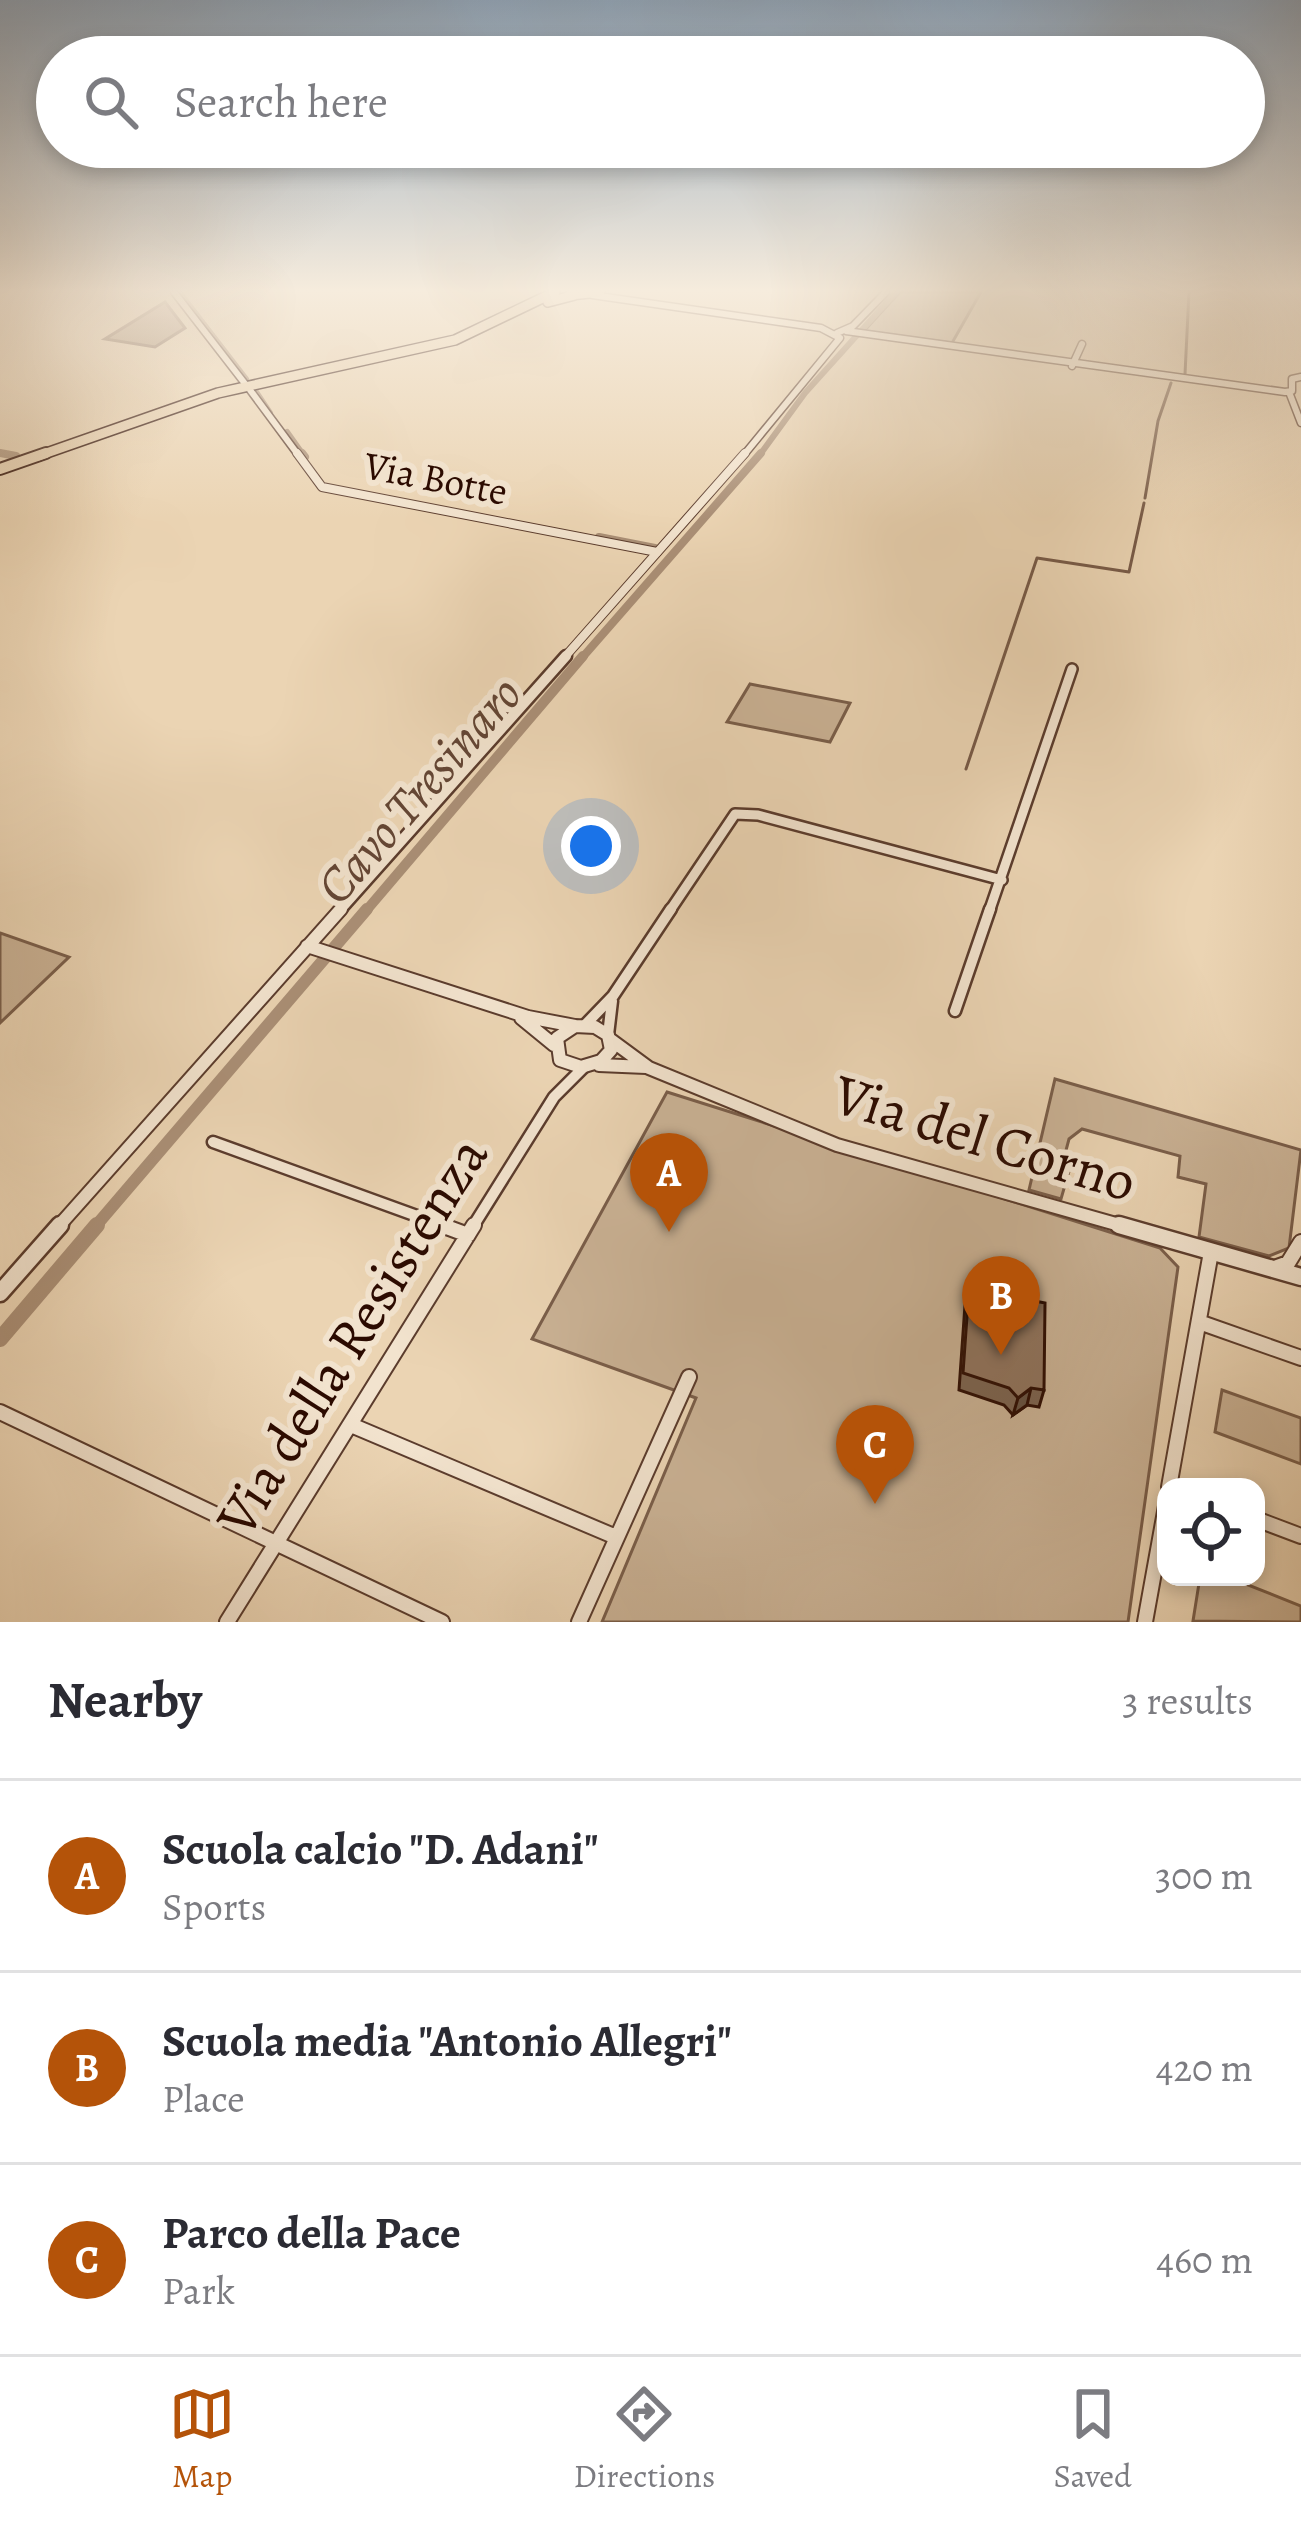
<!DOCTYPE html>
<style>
:root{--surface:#fff;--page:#f2f2f3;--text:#2b2b33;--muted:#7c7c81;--line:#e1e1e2;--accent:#b45309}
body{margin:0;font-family:Alegreya,serif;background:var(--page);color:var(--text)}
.controls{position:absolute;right:36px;bottom:36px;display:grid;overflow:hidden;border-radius:24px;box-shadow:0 6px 18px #0003}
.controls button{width:108px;height:108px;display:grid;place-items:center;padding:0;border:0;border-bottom:3px solid var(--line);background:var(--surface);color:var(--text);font:60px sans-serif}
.you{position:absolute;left:591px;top:846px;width:42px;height:42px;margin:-30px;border:9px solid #fff;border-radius:50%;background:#1a73e8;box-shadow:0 0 0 18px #1a73e833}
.badge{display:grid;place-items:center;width:78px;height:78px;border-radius:50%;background:var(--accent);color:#fff;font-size:39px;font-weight:700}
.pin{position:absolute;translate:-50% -99px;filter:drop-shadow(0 3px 6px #0008)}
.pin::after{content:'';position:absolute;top:63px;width:42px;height:36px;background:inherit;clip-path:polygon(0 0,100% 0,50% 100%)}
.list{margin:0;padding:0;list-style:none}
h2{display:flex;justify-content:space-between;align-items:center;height:156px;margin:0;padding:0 48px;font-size:51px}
h2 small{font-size:39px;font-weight:400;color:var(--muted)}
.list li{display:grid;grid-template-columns:78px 1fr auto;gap:36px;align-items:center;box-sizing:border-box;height:192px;padding:0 48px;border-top:3px solid var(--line)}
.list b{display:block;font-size:45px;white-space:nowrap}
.list p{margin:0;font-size:39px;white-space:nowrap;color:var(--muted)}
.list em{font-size:39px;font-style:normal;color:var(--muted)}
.icon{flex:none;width:66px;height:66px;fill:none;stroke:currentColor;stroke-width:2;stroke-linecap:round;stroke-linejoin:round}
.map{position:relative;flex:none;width:1301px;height:1622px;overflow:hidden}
.search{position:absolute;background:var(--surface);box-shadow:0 6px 18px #0003;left:36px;right:36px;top:36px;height:132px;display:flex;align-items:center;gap:30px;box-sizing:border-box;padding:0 42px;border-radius:66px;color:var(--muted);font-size:45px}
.sheet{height:732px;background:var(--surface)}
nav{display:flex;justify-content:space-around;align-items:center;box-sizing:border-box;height:168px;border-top:3px solid var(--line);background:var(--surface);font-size:33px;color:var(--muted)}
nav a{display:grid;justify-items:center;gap:6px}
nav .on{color:var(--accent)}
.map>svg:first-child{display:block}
.green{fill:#cab295;stroke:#7a5e4a;stroke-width:3}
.water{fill:#aa8f76;stroke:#775a47;stroke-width:3}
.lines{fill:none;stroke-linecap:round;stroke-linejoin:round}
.stream{stroke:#775a47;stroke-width:3}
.canal-far4{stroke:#aa8f76;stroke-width:6}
.canal-far3{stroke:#aa8f76;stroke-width:8}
.canal-far2{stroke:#aa8f76;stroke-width:10}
.canal-far1{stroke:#aa8f76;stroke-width:12}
.canal{stroke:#aa8f76;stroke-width:16}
.minor-far4-casing{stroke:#5b3c2d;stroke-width:9}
.minor-far3-casing{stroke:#5b3c2d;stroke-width:10}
.minor-far2-casing{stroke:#5b3c2d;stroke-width:14}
.minor-far1-casing{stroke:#5b3c2d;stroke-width:15}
.minor-casing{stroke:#5b3c2d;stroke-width:18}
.tertiary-far4-casing{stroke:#5b3c2d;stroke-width:9}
.tertiary-far3-casing{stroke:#5b3c2d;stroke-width:10}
.tertiary-far2-casing{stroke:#5b3c2d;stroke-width:15}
.tertiary-far1-casing{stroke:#5b3c2d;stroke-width:16}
.tertiary-casing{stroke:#5b3c2d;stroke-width:21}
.primary-far1-casing{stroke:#2b0a00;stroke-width:12}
.primary-casing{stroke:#2b0a00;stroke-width:14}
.minor-far4{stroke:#f2e3ce;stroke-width:6}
.minor-far3{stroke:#f2e3ce;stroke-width:8}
.minor-far2{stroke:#f2e3ce;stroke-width:9}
.minor-far1{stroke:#f2e3ce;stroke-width:10}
.minor{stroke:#f2e3ce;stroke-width:14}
.tertiary-far4{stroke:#f2e3ce;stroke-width:6}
.tertiary-far3{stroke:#f2e3ce;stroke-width:8}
.tertiary-far2{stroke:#f2e3ce;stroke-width:10}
.tertiary-far1{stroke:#f2e3ce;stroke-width:12}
.tertiary{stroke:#f2e3ce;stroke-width:16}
.primary-far1{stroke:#ebd4b3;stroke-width:9}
.primary{stroke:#ebd4b3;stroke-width:10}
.wall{fill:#7b6350;stroke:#2b0a00;stroke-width:3}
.shaded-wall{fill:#645041;stroke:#2b0a00;stroke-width:3}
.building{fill:#8f735d;stroke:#2b0a00;stroke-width:3}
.labels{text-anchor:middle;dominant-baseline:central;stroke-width:12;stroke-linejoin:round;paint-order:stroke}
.far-street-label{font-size:39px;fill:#2b0a00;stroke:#f2e3ce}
.water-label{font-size:51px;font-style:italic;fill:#644635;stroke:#f2e3ce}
.near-street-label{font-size:57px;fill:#2b0a00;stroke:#f2e3ce}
</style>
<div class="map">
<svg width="1301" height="1622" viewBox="0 0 1301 1622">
<rect width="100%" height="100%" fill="#ebd4b3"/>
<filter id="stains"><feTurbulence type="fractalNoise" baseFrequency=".00167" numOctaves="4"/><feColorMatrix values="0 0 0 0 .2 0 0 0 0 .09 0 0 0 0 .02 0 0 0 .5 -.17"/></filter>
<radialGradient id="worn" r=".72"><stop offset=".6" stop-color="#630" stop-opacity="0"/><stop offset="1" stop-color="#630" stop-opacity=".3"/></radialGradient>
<path class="green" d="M900 292H981L952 343 864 331Z
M750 684 850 703 830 742 727 722Z
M0 933 69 957 0 1023Z
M1055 1079 1301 1150 1289 1248 1269 1256 1199 1237 1206 1184 1178 1177 1180 1156 1082 1129 1069 1139 1065 1154 1072 1161 1061 1199 1029 1190Z
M667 1092 1160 1248 1178 1267 1128 1622H602L696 1398 532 1339Z
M1222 1390 1301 1418V1464L1215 1432Z
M1200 1577H1228L1301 1606V1622L1193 1621Z"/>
<path class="water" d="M165 302 185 328 155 347 105 339Z"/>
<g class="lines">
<path class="stream" d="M1185 374 1189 292
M1145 498 1158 421 1171 383
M966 769 1037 558 1129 572 1144 503"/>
<path class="canal-far4" d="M179 292 246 379
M252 386 270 413
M287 432 304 456
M0 453 15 456
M759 456 805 393 896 292"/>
<path class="canal-far3" d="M0 453 16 456
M302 453 305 457
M599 537 655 548
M581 659 761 453"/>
<path class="canal-far2" d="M365 912 583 656"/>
<path class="canal-far1" d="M94 1228 367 909"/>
<path class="canal" d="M0 1339 97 1225"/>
<defs>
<path id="minor-far4" d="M174 292 246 385
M846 331 1285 392 1292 391V379L1301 377
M837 333 853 326 886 292
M1072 366 1082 344
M250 390 299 456
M1289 392 1301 423"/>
<path id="minor-far3" d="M297 453 322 487 657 552"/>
<path id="minor-far2" d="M669 912 735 814 758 815 1002 880
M989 912 1072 669"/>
<path id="minor-far1" d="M955 1011 990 909
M585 1025 613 996 671 909
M608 1035 612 1001
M213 1142 450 1228
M472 1228 554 1097 583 1068"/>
<path id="minor" d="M441 1225 468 1235
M1277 1267 1288 1263 1301 1242
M1199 1322 1301 1358
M0 1412 442 1622
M351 1425 616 1537
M1169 1487 1211 1252
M1256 1519 1301 1536
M227 1622 474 1225
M579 1622 689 1377
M1145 1622 1166 1506"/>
<path id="tertiary-far4" d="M592 295 821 328 840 338 743 456"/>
<path id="tertiary-far3" d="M563 659 745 453"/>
<path id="tertiary-far2" d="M338 912 566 656"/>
<path id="tertiary-far1" d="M307 946 528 1017 575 1026
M521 1018 554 1045
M575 1026 595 1027 608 1035 611 1050 601 1061 581 1067 560 1060 557 1038Z
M611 1040 649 1068 837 1145 1130 1228
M599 1065 646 1067
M57 1228 341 909"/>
<path id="tertiary" d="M1119 1225 1301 1277
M0 1293 60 1225"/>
<path id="primary-far1" d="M570 295 600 292
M548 302 575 295
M38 456 218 393 455 340 555 292"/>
<path id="primary" d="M0 469 46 453"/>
</defs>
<use href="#minor-far4" class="minor-far4-casing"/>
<use href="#minor-far3" class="minor-far3-casing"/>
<use href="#minor-far2" class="minor-far2-casing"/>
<use href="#minor-far1" class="minor-far1-casing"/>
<use href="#minor" class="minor-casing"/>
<use href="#tertiary-far4" class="tertiary-far4-casing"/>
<use href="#tertiary-far3" class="tertiary-far3-casing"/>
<use href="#tertiary-far2" class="tertiary-far2-casing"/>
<use href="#tertiary-far1" class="tertiary-far1-casing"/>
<use href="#tertiary" class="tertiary-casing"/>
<use href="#primary-far1" class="primary-far1-casing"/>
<use href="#primary" class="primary-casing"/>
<use href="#minor-far4" class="minor-far4"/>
<use href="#minor-far3" class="minor-far3"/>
<use href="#minor-far2" class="minor-far2"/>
<use href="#minor-far1" class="minor-far1"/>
<use href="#minor" class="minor"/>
<use href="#tertiary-far4" class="tertiary-far4"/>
<use href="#tertiary-far3" class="tertiary-far3"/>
<use href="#tertiary-far2" class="tertiary-far2"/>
<use href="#tertiary-far1" class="tertiary-far1"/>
<use href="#tertiary" class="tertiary"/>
<use href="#primary-far1" class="primary-far1"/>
<use href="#primary" class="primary"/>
</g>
<path class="wall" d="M969 1288 1044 1390 1039 1407 1027 1405 1013 1415 1004 1405 959 1390 965 1305Z"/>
<path class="shaded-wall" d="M1031 1388 1027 1405 1013 1415 1018 1398Z"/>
<path class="building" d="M969 1288 1045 1303 1044 1390 1031 1388 1018 1398 1009 1388 963 1373Z"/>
<linearGradient id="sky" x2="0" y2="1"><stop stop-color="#8fa5ba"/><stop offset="0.56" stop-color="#f6ecdd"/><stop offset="1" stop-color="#f6ecdd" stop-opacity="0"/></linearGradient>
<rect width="1301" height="519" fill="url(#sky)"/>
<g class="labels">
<g class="far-street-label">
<text transform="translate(436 478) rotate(11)">Via Botte</text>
</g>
<g class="water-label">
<text transform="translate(419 790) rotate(-49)">Cavo Tresinaro</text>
</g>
<g class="near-street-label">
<text transform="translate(985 1138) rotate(17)">Via del Corno</text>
<text transform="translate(352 1336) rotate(-58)">Via della Resistenza</text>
</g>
</g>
<rect width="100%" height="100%" filter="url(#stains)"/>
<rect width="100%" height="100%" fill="url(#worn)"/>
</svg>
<div class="controls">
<button><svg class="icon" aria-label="locate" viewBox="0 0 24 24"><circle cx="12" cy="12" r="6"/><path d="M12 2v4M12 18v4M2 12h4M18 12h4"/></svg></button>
</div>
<div class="you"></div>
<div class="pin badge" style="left:669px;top:1232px">A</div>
<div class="pin badge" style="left:1001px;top:1355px">B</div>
<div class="pin badge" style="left:875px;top:1504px">C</div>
<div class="search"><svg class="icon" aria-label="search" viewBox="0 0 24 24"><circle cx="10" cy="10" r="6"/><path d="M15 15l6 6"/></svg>Search here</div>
</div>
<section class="sheet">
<h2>Nearby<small>3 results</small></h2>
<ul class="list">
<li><span class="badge">A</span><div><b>Scuola calcio &quot;D. Adani&quot;</b><p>Sports</p></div><em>300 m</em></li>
<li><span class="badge">B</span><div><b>Scuola media &quot;Antonio Allegri&quot;</b><p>Place</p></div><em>420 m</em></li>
<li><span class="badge">C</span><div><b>Parco della Pace</b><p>Park</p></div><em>460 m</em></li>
</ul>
</section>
<nav>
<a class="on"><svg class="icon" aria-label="map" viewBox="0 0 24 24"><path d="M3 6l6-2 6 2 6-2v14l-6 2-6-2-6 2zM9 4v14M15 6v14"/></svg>Map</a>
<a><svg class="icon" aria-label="directions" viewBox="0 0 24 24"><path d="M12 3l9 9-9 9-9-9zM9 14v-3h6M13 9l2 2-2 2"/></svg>Directions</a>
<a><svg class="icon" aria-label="saved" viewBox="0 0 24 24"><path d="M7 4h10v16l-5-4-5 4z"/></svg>Saved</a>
</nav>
